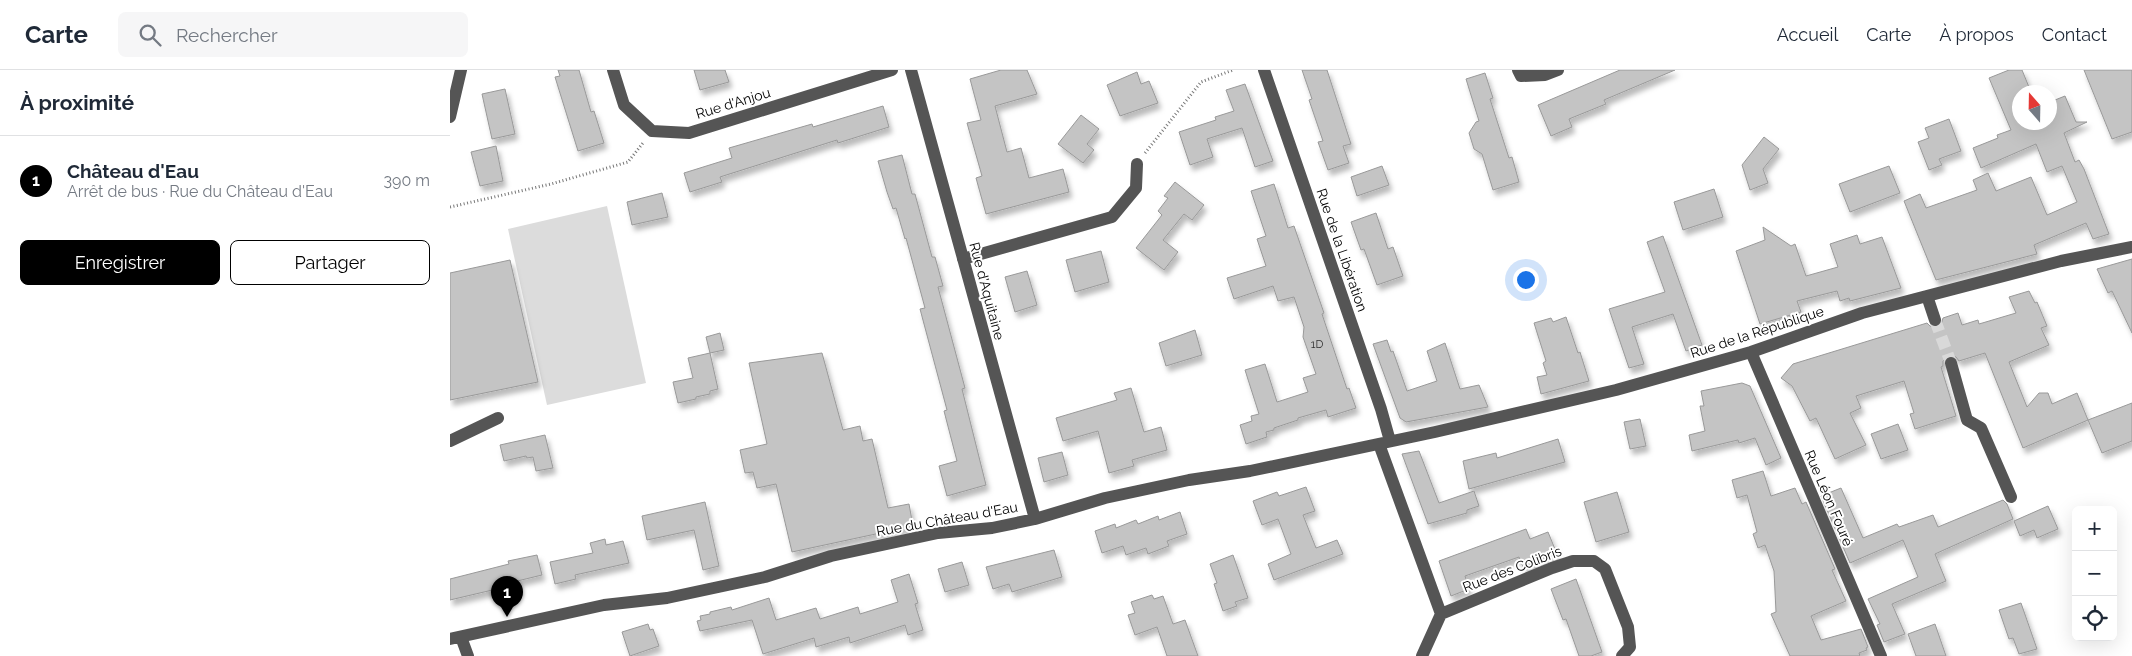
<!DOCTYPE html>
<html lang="fr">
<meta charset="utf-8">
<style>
:root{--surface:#fff;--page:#f6f6f7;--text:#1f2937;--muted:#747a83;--line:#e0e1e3;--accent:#000}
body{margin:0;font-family:Raleway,sans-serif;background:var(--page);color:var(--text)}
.controls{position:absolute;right:15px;bottom:15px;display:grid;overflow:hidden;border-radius:8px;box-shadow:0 5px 20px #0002}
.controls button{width:45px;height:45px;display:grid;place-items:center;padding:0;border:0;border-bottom:1px solid var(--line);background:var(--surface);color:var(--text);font:25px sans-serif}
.compass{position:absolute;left:1562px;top:15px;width:45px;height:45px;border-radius:50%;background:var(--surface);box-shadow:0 5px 20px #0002;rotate:340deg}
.you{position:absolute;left:1075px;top:209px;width:18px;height:18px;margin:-12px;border:4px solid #fff;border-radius:50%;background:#1a73e8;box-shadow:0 0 0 8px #1a73e833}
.badge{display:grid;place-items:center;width:32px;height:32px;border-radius:50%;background:var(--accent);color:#fff;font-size:16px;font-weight:700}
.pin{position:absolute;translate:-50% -41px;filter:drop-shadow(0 1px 2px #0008)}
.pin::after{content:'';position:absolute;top:26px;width:18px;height:15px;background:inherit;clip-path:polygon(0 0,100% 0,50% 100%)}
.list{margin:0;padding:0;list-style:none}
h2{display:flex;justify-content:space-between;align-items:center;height:65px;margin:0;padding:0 20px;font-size:21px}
h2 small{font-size:16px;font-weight:400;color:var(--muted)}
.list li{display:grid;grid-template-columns:32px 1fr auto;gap:15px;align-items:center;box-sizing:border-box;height:90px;padding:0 20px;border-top:1px solid var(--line)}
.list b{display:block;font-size:19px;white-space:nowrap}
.list p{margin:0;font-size:16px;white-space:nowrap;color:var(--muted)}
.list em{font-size:16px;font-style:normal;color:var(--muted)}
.actions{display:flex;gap:10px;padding:15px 20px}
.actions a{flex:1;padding:11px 0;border:1px solid var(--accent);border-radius:8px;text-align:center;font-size:18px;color:var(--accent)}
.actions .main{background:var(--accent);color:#fff}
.icon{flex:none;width:28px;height:28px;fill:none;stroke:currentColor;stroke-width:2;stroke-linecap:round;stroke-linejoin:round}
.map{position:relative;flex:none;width:1682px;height:586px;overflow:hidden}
header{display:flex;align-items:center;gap:30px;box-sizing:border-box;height:70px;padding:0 25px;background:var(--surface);border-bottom:1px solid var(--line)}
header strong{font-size:24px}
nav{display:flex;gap:28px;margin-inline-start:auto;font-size:18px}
.search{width:350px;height:45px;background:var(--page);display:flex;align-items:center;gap:12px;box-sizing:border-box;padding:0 18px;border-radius:8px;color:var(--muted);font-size:19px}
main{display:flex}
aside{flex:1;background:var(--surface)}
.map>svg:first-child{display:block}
.green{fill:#dcdcdc}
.building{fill:#c4c4c4;stroke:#999;filter:url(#shadow)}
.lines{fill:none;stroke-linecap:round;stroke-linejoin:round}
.minor-tunnel{stroke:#d9d9d9;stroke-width:12;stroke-dasharray:12 6;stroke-linecap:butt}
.path{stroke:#777;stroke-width:3;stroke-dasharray:1 2.5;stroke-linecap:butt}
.minor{stroke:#555;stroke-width:12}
.labels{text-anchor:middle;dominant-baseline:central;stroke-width:4;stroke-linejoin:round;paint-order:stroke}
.number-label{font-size:11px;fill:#313131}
.street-label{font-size:14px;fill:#000;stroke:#fff}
</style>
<header>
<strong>Carte</strong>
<div class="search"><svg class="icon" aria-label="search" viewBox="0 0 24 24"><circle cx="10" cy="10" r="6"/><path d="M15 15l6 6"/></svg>Rechercher</div>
<nav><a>Accueil</a><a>Carte</a><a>À propos</a><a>Contact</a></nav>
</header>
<main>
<aside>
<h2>À proximité<small></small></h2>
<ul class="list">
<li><span class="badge">1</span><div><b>Château d'Eau</b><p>Arrêt de bus · Rue du Château d'Eau</p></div><em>390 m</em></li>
</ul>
<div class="actions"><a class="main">Enregistrer</a><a>Partager</a></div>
</aside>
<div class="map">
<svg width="1682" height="586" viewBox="0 0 1682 586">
<defs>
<filter id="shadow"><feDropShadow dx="3" dy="5.5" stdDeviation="2.5" flood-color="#0004"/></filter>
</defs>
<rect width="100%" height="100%" fill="#fff"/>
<path class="green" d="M157 136 196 313 97 335 58 159Z"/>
<path class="building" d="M108 0H129L141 42 144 41 154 73 128 81 105 7 110 6Z
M244 0H275L279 12 250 20Z
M551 0H577L587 24 545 36 557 82 571 78 579 108 613 99 619 122 536 144 526 108 532 106 517 53 531 50 520 9Z
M852 0H877L901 74 893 76 899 93 878 100 868 72 873 71 859 30 862 29Z
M1170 0H1225L1154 30 1156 34 1119 49 1122 57 1101 66 1088 35Z
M1559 0H1572L1581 22H1570V52H1600V32L1615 26 1626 52H1637L1614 63 1625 92 1629 90 1634 99 1659 164 1643 169 1636 153 1584 175 1587 184 1486 210 1454 131 1470 124 1476 138 1527 120 1523 110 1538 103 1546 121 1581 107 1597 145 1627 132 1612 96 1597 102 1586 74 1531 98 1523 78 1548 68 1547 65 1561 60 1539 8Z
M1634 0H1682V62L1662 69Z
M687 2 691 14 699 11 708 33 670 46 657 15Z
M1035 3 1043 28 1040 29 1059 88 1062 87 1069 112 1043 120 1032 84 1024 79 1019 63 1026 52 1029 51 1016 9Z
M795 14 823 91 805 97 792 58 757 69 763 87 740 95 729 62 766 50 765 47 784 41 776 20Z
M55 19 65 64 42 69 32 24Z
M433 36 439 57 388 73 387 70 270 107 272 112 240 122 234 103 282 88 279 78 362 54 363 57Z
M631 45 649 59 637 74 644 80 633 93 608 74Z
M1499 49 1511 81 1489 89 1492 95 1479 100 1468 72 1479 68 1475 58Z
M1314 67 1329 79 1313 99 1318 113 1300 120 1292 95Z
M46 76 53 111 30 116 21 82Z
M452 85 462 124H465L482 187H485L493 216 488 217 515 318 512 319 536 415 497 426 489 396 507 391 494 341 497 340 470 239 475 238 456 168 455 169 446 138 443 139 437 122 428 91Z
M932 96 939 115 907 126 901 107Z
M1439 96 1450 123 1400 142 1389 114Z
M725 112 754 135 742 150 734 144 713 170 728 182 714 200 686 178 712 145 708 141 718 128 714 126Z
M824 114 838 158 844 156 874 243 872 244 897 319 899 318 906 338 878 347 876 340 848 348V350L824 358V360L816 362 817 367 796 374 790 355 802 351 801 346 809 344 795 300 815 294 827 332 858 322 853 308 866 304 853 267 854 257 844 227 828 231 823 216 784 229 777 208 816 196 807 169 816 166 801 121Z
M1264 119 1273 147 1233 160 1224 132Z
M212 123 218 147 182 155 177 132Z
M926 143 938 179 943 177 953 206 927 215 914 179 911 180 901 152Z
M1313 157 1341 176 1345 174 1356 206 1388 197 1380 174 1407 165 1410 174 1432 167 1451 218 1400 231 1399 228 1390 231 1387 221 1347 231 1351 242 1310 254 1286 181 1315 170Z
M1213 166 1252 275 1236 281 1223 244 1182 257 1194 294 1179 298 1159 239 1215 222 1197 172Z
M651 181 659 212 625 222 616 190Z
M1682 189V263L1662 221 1658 223 1647 199Z
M60 190 88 312 0 330V203Z
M577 201 587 235 565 242 555 207Z
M1579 221 1585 233 1587 232 1597 256 1591 258 1599 275 1559 292 1577 337 1589 323H1598L1602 334 1627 323 1638 350 1573 378 1535 283 1509 291 1506 287 1499 285 1493 291V296L1491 297 1506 346 1465 359 1460 344 1464 343 1454 311 1406 326 1411 338 1400 343 1416 375 1385 389 1366 348 1360 351 1342 316 1331 308 1343 294 1477 253 1480 256 1487 258 1491 255 1493 248 1508 243 1512 255 1528 250 1529 254 1566 243 1559 227Z
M1116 247 1128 283 1130 282 1139 311 1091 324 1087 307 1097 305 1093 293 1096 291 1084 253 1101 248 1103 252Z
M745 260 752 285 716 296 709 273Z
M270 263 274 280 260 283 256 267Z
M937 270 941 282 943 281 957 321 987 311 977 281 995 273 1010 319 1029 315 1038 337 956 352 950 348 923 274Z
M260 283 268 319 260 321V324L246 327V329L228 333 223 312 243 308 238 288Z
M372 283 393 360 410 356 413 371 422 369 438 438 459 434 463 456 342 482 326 414 307 418 303 402 295 403 290 380 317 374 299 293Z
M1292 313 1300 316 1331 388 1316 395 1305 368 1289 373 1288 370 1242 381 1239 365 1255 361 1250 336H1254L1251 321Z
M681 318 694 362 711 357 717 380 682 390 684 396 659 403 648 361 613 371 606 348 667 330 664 323Z
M1682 333V371L1652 383 1638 350Z
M1190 349 1196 376 1180 379 1174 352Z
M1448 354 1458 380 1431 389 1421 364Z
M95 365 103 398 86 401 83 387 77 388 76 386 54 391 50 375Z
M1108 369 1115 392 1019 419 1013 391 1046 383 1047 388Z
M969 381 989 433 1024 421 1029 436 1017 440V443L978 454 952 384Z
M612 382 618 405 594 412 588 388Z
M1313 401 1321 426 1345 418 1352 434 1356 432 1385 499 1382 500 1396 531 1361 546 1371 570 1411 559 1418 577 1416 578 1417 580 1409 583 1410 586H1340L1321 544 1326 542 1324 501 1315 475 1308 478 1303 464 1307 462 1297 425 1287 428 1282 410Z
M856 417 865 441 853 445 866 478 887 470 893 484 824 510 818 494 841 484 828 449 812 455 803 431 827 422 829 426Z
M1391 418 1413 468 1447 454 1449 457 1483 445 1488 457 1553 430 1557 434 1563 449 1485 484 1496 511 1442 534 1455 564 1434 572 1427 555 1430 554 1418 529 1468 507 1453 470 1400 493 1371 426Z
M1167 422 1179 462 1146 472 1134 432Z
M255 432 269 496 253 500 244 460 197 470 192 446Z
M1598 436 1608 459 1587 468 1584 460 1570 466 1564 451Z
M730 442 737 464 717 471 719 476 698 484 696 478 676 485 673 476 652 483 645 461 665 454 666 458 686 450 688 454 708 446 709 450Z
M1076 459 1080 469 1098 462 1107 484 1073 497 1069 487 1015 506 1019 519 1001 526 989 491Z
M155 469 156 475 173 471 179 493 125 505 126 509 105 514 100 492 143 483 140 473Z
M604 480 612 507 562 522 559 514 543 519 536 497Z
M87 485 92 505 51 515V518L0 530V509L59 494 58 491Z
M783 485 798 528 785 532 787 536 773 541 764 514 767 513 760 494Z
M512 492 519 515 495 522 488 499Z
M459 504 468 533 465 534 473 560 458 565 455 555 400 573 399 567 366 577 364 568 313 584 302 550 250 561 247 551 251 550 250 546 260 544V542L281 537 282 540 319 528 326 550 366 538 370 549 408 537 410 544 448 532 441 510Z
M1126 509 1152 582 1141 586H1129L1116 549 1113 550 1101 519Z
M702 525 704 529 713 526 723 554 735 550 748 586H717L707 557 685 565 678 545 685 543 681 532Z
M1571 533 1587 579 1569 584 1563 568 1559 569 1549 540Z
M198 554 200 560 203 559 209 576 180 586 172 562Z
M1485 554 1496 586H1466L1458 564Z"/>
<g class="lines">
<path class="minor-tunnel" d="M1485 250 1501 293"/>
<path class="path" d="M695 83 751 12 783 0
M0 137 101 114 178 92 193 73"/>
<path class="minor" d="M163 0 174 35 202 61 239 63 442 0
M461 0 585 449
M814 0 931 339 940 371
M1068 0 1071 6 1095 5 1108 0
M0 47 11 0
M513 189 662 147 686 118 687 94
M1477 226 1485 250
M1301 282 1431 586
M1501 293 1517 350 1531 358 1561 427
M0 371 48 348
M929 374 991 544
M11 567 18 586
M0 569 154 535 217 528 315 507 381 486 488 463 542 458 585 449 655 428 739 410 800 401 985 362 1166 320 1301 282 1412 243 1611 191 1682 177
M972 586 991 544 1102 498 1123 491H1144L1155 499 1178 557 1180 577 1172 586"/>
</g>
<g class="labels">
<g class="number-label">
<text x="867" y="274">1D</text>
</g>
<g class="street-label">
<text transform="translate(283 33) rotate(-17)">Rue d'Anjou</text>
<text transform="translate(892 180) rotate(71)">Rue de la Libération</text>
<text transform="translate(537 221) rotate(75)">Rue d'Aquitaine</text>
<text transform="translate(1307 262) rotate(-18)">Rue de la République</text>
<text transform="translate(1379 428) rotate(67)">Rue Léon Fouré</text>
<text transform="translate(497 449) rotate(-10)">Rue du Château d'Eau</text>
<text transform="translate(1062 499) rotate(-21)">Rue des Colibris</text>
</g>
</g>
</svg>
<div class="controls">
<button>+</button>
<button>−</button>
<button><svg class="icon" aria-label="locate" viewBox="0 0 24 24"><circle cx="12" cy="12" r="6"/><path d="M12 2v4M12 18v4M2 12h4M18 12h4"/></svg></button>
</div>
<svg class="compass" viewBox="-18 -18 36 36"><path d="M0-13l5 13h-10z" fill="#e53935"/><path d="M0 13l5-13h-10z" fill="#747a83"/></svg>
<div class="you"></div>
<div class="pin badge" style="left:57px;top:547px">1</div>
</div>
</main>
